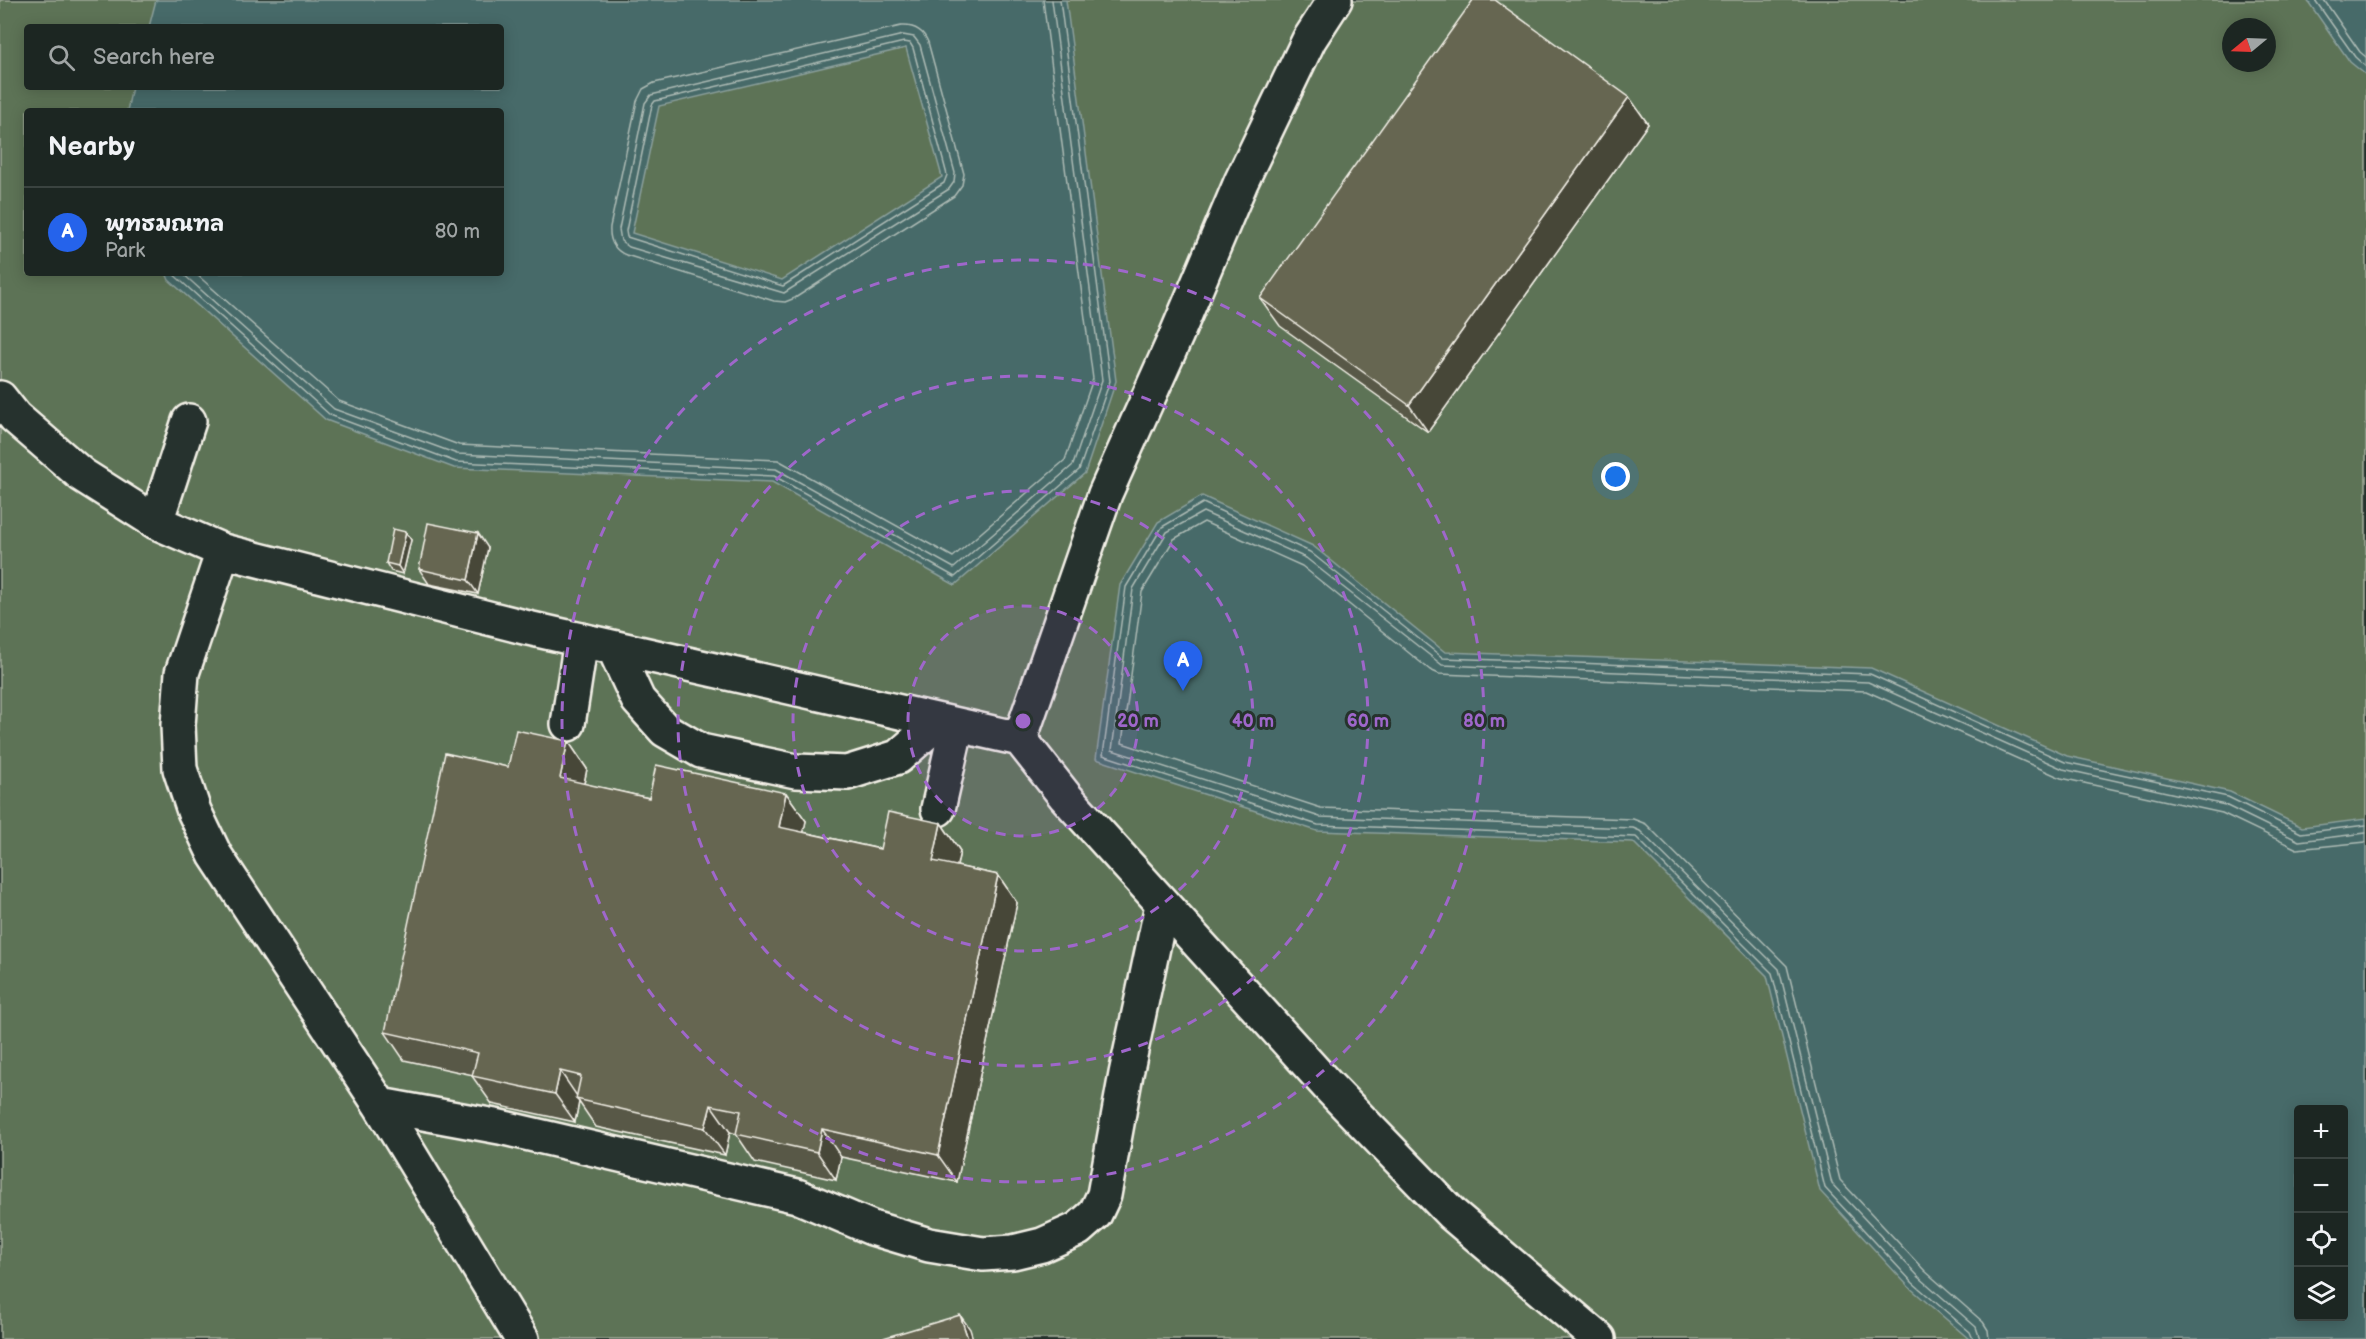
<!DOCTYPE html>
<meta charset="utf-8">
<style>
:root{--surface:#1c2622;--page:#29322f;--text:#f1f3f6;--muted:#a0a5a5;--line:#3a4340;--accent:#2563eb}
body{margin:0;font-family:"Balsamiq Sans","Playpen Sans Thai",sans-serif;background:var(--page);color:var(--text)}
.controls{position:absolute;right:18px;bottom:18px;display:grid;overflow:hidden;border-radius:6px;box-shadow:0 3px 15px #0003}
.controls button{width:54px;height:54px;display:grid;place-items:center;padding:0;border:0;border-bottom:2px solid var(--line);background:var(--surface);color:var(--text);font:30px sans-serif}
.compass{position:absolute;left:2222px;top:18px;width:54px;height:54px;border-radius:50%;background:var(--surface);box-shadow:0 3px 15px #0003;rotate:251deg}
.you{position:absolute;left:1616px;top:477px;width:21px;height:21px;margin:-15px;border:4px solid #fff;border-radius:50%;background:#1a73e8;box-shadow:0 0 0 9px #1a73e833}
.badge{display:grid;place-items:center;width:39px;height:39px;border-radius:50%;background:var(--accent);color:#fff;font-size:20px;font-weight:700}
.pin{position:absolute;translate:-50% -50px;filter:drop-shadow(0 2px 3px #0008)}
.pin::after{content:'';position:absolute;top:32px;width:21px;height:18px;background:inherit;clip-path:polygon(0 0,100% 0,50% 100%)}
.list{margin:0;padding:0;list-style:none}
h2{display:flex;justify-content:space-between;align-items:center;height:78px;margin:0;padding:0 24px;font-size:26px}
h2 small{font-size:20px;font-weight:400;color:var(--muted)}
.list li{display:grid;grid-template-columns:39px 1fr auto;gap:18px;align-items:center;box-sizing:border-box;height:90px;padding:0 24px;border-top:2px solid var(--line)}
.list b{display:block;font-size:22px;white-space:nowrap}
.list p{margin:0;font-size:20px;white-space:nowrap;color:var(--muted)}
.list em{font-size:20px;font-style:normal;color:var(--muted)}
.icon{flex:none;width:33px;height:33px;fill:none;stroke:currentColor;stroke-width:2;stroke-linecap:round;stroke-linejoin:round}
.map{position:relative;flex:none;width:2366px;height:1339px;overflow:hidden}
.search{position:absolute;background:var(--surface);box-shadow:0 3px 15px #0003;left:24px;top:24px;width:480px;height:66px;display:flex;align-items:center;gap:15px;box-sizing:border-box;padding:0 21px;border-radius:6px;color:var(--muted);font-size:22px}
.panel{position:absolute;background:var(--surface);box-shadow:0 3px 15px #0003;left:24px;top:108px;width:480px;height:168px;border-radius:6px}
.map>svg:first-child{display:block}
.green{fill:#5d7357;stroke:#a8b2a0;stroke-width:1.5;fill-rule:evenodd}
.water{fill:#466a69;stroke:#8ca09c;stroke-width:1.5;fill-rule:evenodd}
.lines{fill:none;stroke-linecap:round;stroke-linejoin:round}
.shore{stroke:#aebbb5;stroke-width:1.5}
.minor-casing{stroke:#f4f1e8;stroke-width:38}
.minor{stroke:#26332d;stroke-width:33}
.wall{fill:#585846;stroke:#f4f1e8;stroke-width:1.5}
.shaded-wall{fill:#474739;stroke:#f4f1e8;stroke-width:1.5}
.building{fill:#666651;stroke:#f4f1e8;stroke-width:1.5}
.ring{fill:none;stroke:#9f67cb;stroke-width:3;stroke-dasharray:10 8}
.centre{fill:#9f67cb;stroke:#26332d;stroke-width:3}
.ring-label{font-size:18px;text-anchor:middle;font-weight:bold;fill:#9f67cb;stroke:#26332d;stroke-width:6;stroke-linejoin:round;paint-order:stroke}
</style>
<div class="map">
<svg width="2366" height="1339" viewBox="0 0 2366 1339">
<rect width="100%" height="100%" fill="#26332d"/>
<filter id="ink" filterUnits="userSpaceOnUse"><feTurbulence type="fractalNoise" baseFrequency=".0167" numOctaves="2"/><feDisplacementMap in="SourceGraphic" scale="12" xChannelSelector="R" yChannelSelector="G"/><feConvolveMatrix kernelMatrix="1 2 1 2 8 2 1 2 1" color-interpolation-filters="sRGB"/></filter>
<g filter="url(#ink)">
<path class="green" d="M0 0H2366V1339H0ZM27 27H501V87H27ZM2231 27H2267V63H2231ZM27 111H501V273H27ZM2298 1110H2344V1316H2298Z"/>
<path class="water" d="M156 0H1066L1116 381 1085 473 955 585 772 482 454 468 326 420 169 280 166 273H501V111H127L132 87H501V27H149ZM906 48 942 177 782 280 632 233 659 106Z
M2307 0H2366V75L2350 62Z
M1202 496 1313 546 1445 652 1871 668 2067 756 2230 792 2302 827 2366 819V1339H1969L1909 1287 1820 1191 1767 976 1633 842 1317 831 1096 759 1120 585 1158 522ZM2298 1110H2344V1316H2298Z"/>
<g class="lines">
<path class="shore" d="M2315 0 2355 57 2366 67
M2324 0 2360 52 2366 57
M901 26C914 25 923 30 928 42L964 174 962 185 954 196 795 298 785 302 774 301 626 255C614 250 609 241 610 227L637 101 643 89 654 83Z
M903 35 914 37 920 45 955 173 954 182 949 189 784 293 629 247 621 241 619 229 645 103 651 95Z
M904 42 910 43 913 48 947 175 944 183 783 286 627 237 626 231 652 105 655 101Z
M172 273 330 415 456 462 774 476 955 577 1079 470 1110 381 1060 0
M182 273 334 409 457 454 776 469 954 568 1073 465 1102 380 1052 0
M195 273 339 401 459 445 778 460 953 557 1065 460 1093 379 1043 0
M1973 1339 1970 1332 1913 1283 1825 1188 1772 973 1636 837 1318 825 1103 755 1126 587 1162 527 1203 503 1310 552 1443 658 1870 674 2065 762 2228 797 2301 833 2366 825
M1980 1339 1976 1327 1919 1277 1832 1184 1779 969 1640 831 1633 828 1320 817 1112 750 1133 589 1167 532 1203 512 1306 558 1442 665 1868 682 2063 769 2225 805 2299 841 2366 833
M1989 1339 1988 1330 1983 1322 1925 1271 1840 1180 1787 966 1646 824 1633 819 1321 808 1122 743 1142 592 1174 539 1204 522 1302 566 1430 670 1439 674 1866 691 2061 778 2222 813 2297 849 2366 842"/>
<defs>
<path id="minor" d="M0 398 15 417 82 475 156 522 223 551 528 628 1020 739 1105 494 1176 336 1241 182 1309 40 1335 0
M156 522 189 421
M223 551 182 673 178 725 180 769 194 811 215 855 380 1105 500 1127 797 1196 872 1228 929 1245 983 1254 1013 1252 1042 1245 1078 1229 1095 1214 1104 1195 1126 1074 1162 905
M614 648 638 700 665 730 701 751 796 771 847 773 898 757 939 721
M568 724 581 640
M1020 739 1065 796 1328 1086 1452 1214 1599 1339
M938 809 957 725
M380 1105 522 1339"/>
</defs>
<use href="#minor" class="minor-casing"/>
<use href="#minor" class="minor"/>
</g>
<path class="wall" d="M1629 97 1648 124 1428 432 1280 326 1260 298Z
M406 532 411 540 403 574 391 571 386 563Z
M488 548 478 594 429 584 419 569Z
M568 741 587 769 584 784 649 798 786 793 806 821 803 832 880 849 941 823 960 851 957 866 998 875 1017 903 957 1182 841 1157 836 1180 755 1162 736 1134 730 1132 725 1155 596 1127 579 1102 575 1122 492 1104 472 1076 473 1075 404 1060 385 1032 508 767Z"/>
<path class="shaded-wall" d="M1629 97 1648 124 1428 432 1409 405Z
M406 532 411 540 403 574 398 566Z
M478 533 488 548 478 594 468 580Z
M568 741 587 769 579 806 560 778Z
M786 793 806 821 799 855 779 827Z
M941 823 960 851 952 889 933 861Z
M998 875 1017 903 957 1182 938 1155Z
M560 1071 579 1099H576L579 1102 575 1122 555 1094Z
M711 1105 730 1132 725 1155 705 1128Z
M822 1129 841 1157 836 1180 817 1152Z
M960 1315 970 1329 973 1339H968Z"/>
<path class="building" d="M1473 0H1495L1629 97 1409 405 1260 298Z
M428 523 478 533 468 580 419 569Z
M393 529 406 532 398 566 386 563Z
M516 730 568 741 560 778 649 798 656 765 786 793 779 827 880 849 888 812 941 823 933 861 998 875 938 1155 822 1129 817 1152 736 1134 741 1111 711 1105 705 1128 576 1099 581 1076 560 1071 555 1094 472 1076 478 1053 385 1032 445 753 508 767Z
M960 1315 968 1339H880Z"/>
</g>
<circle cx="1023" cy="721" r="115" fill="#9f67cb" fill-opacity=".12"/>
<g class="ring">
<circle cx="1023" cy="721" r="115"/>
<circle cx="1023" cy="721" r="230"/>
<circle cx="1023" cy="721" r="345"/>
<circle cx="1023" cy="721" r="461"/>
</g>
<circle cx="1023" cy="721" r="9" class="centre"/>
<g class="ring-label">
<text x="1138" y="727">20 m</text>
<text x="1253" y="727">40 m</text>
<text x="1368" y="727">60 m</text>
<text x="1484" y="727">80 m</text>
</g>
</svg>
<div class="controls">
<button>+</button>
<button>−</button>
<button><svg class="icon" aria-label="locate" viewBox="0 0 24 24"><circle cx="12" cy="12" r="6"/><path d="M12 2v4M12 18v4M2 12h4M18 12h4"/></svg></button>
<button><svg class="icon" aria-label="layers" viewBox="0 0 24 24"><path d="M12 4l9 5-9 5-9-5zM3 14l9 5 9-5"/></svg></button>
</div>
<svg class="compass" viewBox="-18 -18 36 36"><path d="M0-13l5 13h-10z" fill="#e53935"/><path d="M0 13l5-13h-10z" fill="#a0a5a5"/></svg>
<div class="you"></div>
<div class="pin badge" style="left:1183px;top:691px">A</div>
<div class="search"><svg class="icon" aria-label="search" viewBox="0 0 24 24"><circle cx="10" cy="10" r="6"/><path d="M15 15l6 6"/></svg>Search here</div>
<section class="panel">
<h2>Nearby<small></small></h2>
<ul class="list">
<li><span class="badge">A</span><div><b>พุทธมณฑล</b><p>Park</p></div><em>80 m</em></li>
</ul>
</section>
</div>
